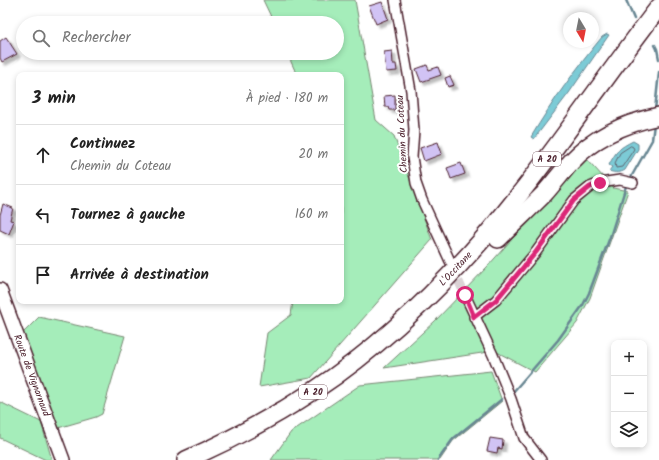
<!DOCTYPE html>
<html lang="fr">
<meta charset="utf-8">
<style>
:root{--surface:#fff;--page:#f2f2f2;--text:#222;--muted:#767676;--line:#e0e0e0}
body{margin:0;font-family:Kalam,sans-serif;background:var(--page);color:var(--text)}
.controls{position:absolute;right:12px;bottom:12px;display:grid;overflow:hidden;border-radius:8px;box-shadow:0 2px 6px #0003}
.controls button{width:36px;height:36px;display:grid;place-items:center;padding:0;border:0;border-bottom:1px solid var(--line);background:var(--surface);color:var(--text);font:20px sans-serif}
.compass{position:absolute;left:563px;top:12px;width:36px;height:36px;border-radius:50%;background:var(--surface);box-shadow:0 2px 6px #0003;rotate:170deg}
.stop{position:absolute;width:12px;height:12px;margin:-9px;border:3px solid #db2777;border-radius:50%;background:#fff}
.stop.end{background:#db2777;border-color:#fff;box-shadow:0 1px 4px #0008}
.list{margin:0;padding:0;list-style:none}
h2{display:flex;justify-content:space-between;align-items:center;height:52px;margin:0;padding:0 16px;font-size:17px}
h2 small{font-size:13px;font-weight:400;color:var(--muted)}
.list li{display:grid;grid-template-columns:26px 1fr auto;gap:12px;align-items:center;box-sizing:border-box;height:60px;padding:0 16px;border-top:1px solid var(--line)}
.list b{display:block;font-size:15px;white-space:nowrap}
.list p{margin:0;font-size:13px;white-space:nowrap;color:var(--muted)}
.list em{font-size:13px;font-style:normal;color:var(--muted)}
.icon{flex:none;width:22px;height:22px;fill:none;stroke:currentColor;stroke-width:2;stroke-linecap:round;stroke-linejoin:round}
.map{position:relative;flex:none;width:659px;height:460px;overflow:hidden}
.search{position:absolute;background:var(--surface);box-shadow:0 2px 6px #0003;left:16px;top:16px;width:328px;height:44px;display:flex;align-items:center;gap:10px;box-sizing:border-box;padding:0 14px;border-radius:22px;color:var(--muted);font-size:15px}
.panel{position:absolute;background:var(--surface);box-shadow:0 2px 6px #0003;left:16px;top:72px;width:328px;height:232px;border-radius:8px}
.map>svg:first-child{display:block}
.green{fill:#a5edba;stroke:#788672}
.water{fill:#7bcbd6;stroke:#678692}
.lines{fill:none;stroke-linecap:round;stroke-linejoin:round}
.shore{stroke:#5e646f;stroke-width:1}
.stream{stroke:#678692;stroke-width:2.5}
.building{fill:#d1c3f4;stroke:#4a1f2b;filter:url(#shadow)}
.street-tunnel{stroke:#dbd2d5;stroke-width:9;stroke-dasharray:9 4.5;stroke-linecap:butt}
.street-casing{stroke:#4a1f2b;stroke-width:12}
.secondary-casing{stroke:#4a1f2b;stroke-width:16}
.highway-casing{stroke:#4a1f2b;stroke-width:20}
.street{stroke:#fff;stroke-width:9}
.secondary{stroke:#fff;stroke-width:13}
.highway{stroke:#fff;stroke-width:17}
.route{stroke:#db2777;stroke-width:5}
.labels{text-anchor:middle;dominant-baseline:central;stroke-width:4;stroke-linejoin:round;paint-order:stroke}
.shield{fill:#fff;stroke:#80626b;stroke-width:1}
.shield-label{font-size:9px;font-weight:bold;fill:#4a1f2b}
.street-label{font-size:10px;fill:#4a1f2b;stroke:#fff}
</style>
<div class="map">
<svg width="659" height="460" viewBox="0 0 659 460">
<defs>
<filter id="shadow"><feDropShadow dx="3.5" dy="3.5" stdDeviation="1" flood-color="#0004"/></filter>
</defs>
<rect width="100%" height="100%" fill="#fff"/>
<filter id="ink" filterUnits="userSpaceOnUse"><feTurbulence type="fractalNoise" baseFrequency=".025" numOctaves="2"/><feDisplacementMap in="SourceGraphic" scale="8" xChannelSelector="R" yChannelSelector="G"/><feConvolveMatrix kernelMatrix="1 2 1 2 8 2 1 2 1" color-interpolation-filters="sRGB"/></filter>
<g filter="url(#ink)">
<path class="green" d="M263 0H355L376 120 394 136 432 240 311 378 259 387 267 333 291 315 293 301H341V75H297L287 53H337V23H274Z
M585 157 613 188 628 191 590 298 577 323 535 372 495 351 384 368 435 321 487 267Z
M39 317 125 336 102 414 96 417 58 428 25 350 22 334Z
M491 371 502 401 453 441 440 460H271L291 432 360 385Z
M0 402 41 422 52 460H46L0 438Z"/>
<path class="water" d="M607 34 609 35 569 93 534 139 531 137C553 100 575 70 602 37Z
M633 141 638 144V149L625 170C621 173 614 173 609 171L612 167 609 165C616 151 619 148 633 141Z"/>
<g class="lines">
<path class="shore" d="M631 146 633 147 634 149 622 167 616 168 615 163 620 153Z"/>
<path class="stream" d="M626 0 634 19
M655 45 657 49 659 59
M655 110 659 72
M630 179 652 140 654 124
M513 392 558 340 583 305 589 293 610 237 626 186
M438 460 453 439 502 399"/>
</g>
<path class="building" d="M382 2 388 19 376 24 369 6Z
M6 37 17 54 2 62 0 58V41Z
M392 51 393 64H396L397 71 386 72 384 52Z
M427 65 429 70 438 67 441 75 421 82 416 69Z
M450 76 454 85 448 87 445 78Z
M395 95V110H389L388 107H385L384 96Z
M438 142 442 154 424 161 420 148Z
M461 163 465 174 451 179 447 168Z
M3 204 13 208 10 220 14 221 9 234 0 230V215Z
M490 438 503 440 502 449 498 448 497 453 487 451Z"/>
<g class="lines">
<path class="street-tunnel" d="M453 269 465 295"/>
<defs>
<path id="street" d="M395 0 411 91 414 130 412 157 416 183 422 200 450 261
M465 295 493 355 511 399 524 438 541 460
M474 317 496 300 536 252 574 200 590 187 600 183 620 180 633 183"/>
<g id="secondary">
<path id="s1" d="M0 290 63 460"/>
</g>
<g id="highway">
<path d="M498 239C513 224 529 209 544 194 553 184 562 172 571 162 594 137 626 123 659 116"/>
<path id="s2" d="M186 460C231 440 274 417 315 390 380 347 437 292 488 233 549 161 601 82 659 7"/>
</g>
</defs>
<use href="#street" class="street-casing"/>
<use href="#secondary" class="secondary-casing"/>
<use href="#highway" class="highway-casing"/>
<use href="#street" class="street"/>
<use href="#secondary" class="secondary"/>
<use href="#highway" class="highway"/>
</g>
</g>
<g class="lines" filter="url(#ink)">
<path class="route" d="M465 295 474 317 496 300 536 252 574 200 590 187 600 183"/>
</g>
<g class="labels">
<g class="shield">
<rect x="533" y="152" width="28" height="14" rx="3"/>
<rect x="299" y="385" width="28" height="14" rx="3"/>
</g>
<g class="shield-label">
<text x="547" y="159">A 20</text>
<text x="313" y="392">A 20</text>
</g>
<g class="street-label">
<text transform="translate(402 134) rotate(-93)">Chemin du Coteau</text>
<text stroke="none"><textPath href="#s2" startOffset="333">L'Occitane</textPath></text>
<text stroke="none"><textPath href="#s1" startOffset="91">Route de Vignarnaud</textPath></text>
</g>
</g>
</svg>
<div class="controls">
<button>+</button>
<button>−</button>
<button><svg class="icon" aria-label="layers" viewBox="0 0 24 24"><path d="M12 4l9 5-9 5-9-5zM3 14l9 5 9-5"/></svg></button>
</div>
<svg class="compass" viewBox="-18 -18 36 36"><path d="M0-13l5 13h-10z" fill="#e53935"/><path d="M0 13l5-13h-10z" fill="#767676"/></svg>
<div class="stop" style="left:465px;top:295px"></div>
<div class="stop end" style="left:600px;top:183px"></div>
<div class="search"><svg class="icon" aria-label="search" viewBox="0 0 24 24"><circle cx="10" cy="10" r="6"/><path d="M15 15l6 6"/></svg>Rechercher</div>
<section class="panel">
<h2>3 min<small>À pied · 180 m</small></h2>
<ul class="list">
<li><svg class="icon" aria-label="ahead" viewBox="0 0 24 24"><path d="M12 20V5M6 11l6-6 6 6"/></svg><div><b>Continuez</b><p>Chemin du Coteau</p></div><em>20 m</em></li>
<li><svg class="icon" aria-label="left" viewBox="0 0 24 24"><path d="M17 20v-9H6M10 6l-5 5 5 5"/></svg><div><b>Tournez à gauche</b></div><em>160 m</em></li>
<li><svg class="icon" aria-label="arrive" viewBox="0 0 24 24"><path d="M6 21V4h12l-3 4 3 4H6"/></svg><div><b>Arrivée à destination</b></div></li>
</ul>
</section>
</div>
